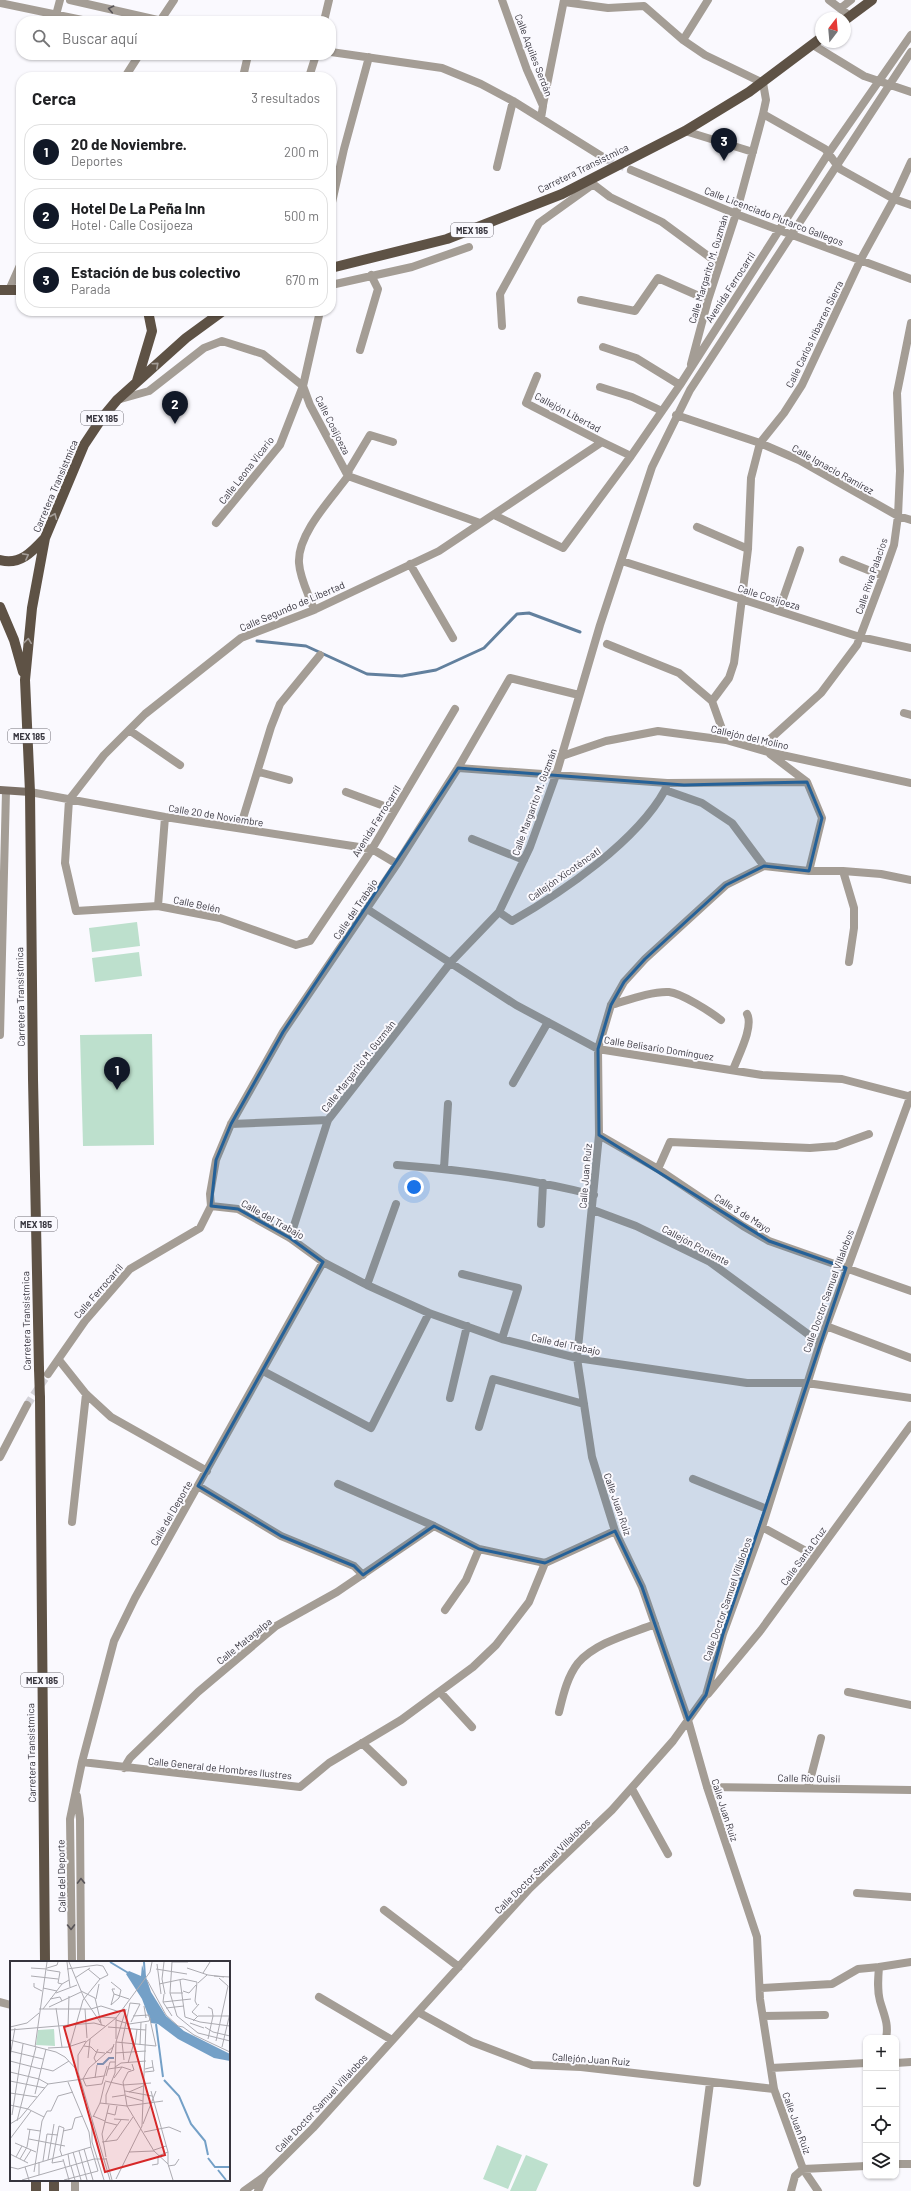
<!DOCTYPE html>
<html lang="es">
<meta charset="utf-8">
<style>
:root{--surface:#fff;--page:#f6f6f6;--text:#202124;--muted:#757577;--line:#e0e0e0;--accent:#111827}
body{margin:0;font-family:Barlow,sans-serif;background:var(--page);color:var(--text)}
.controls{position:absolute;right:12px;bottom:12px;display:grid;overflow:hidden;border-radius:8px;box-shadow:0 1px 3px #0004}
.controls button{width:36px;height:36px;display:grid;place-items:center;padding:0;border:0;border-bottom:1px solid var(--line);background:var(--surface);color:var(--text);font:20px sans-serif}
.compass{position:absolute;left:815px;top:12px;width:36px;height:36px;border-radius:50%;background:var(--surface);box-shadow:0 1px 3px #0004;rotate:16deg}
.you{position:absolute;left:414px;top:1187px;width:14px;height:14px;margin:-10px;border:3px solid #fff;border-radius:50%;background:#1a73e8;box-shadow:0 0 0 6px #1a73e833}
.badge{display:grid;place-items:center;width:26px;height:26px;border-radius:50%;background:var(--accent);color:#fff;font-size:13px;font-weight:700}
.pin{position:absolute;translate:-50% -33px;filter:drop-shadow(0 1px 2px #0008)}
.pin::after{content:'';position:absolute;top:21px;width:14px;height:12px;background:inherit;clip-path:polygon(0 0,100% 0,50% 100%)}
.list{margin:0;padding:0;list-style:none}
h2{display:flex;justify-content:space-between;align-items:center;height:52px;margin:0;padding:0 16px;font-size:17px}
h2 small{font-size:13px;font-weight:400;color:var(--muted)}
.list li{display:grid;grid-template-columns:26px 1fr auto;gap:12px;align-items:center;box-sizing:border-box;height:56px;margin:0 8px 8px;padding:0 8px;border:1px solid var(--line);border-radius:16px}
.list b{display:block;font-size:15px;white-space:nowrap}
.list p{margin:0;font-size:13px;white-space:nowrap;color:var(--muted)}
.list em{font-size:13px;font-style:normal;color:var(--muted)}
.icon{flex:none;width:22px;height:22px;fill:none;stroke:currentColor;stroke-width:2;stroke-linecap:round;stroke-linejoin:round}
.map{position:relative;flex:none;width:911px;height:2191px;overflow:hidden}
.search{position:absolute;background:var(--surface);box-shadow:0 1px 3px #0004;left:16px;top:16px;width:320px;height:44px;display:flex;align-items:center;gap:10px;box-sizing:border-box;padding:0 14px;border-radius:16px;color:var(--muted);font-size:15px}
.panel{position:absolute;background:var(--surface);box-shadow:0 1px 3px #0004;left:16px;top:72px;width:320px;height:244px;border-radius:16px}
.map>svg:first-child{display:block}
.green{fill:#bde0cd}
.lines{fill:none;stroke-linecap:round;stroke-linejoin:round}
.stream{stroke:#62809e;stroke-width:3}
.street-tunnel{stroke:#d3d2d8;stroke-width:8;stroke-dasharray:8 4;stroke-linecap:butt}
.street{stroke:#a49d95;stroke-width:8}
.secondary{stroke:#7b7066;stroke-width:8}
.primary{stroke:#5e5245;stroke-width:10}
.primary-bridge{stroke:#5e5245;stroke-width:10}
.oneway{stroke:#585458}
.oneway2{stroke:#a49d98}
.marked{fill:#256198;fill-opacity:0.2;stroke:#256198;stroke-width:3;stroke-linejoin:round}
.labels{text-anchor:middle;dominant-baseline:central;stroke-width:4;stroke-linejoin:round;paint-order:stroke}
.shield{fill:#faf9fe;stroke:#727078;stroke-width:1}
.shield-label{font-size:9px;font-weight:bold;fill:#37353e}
.street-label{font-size:10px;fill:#37353e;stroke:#faf9fe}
.inset-river{fill:none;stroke:#74a0c7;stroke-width:2}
.inset-road{fill:none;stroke:#acabb1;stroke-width:1}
.view{fill:#d62828;fill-opacity:0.15;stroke:#d62828;stroke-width:2}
.inset-edge{fill:none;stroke:#37353e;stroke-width:2}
</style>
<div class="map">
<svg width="911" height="2191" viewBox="0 0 911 2191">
<rect width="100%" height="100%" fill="#faf9fe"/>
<path class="green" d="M137 922 140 946 92 952 89 928Z
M139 952 142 976 95 982 92 958Z
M152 1034 154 1145 83 1146 80 1035Z
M497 2145 522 2155 508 2189 483 2179Z
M526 2155 548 2164 536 2191H510Z"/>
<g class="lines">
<path class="stream" d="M257 641 306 646 367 674 402 676 436 670 484 648 517 614 529 613 580 632"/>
<path class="street-tunnel" d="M606 159 631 170
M27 1405 48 1374"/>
<path class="street" d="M70 0 162 21
M502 0 527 70 543 106 541 118
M829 0 850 16
M564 2 608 8 644 6 683 40 705 55 763 83 766 100 763 114 736 214 708 300 691 364
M0 3 87 21
M841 8 851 0
M56 15 60 0
M160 21 174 0
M324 21 329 0
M683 40 708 0
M813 45 864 76 911 92
M331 52 442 68 481 84 513 101 606 159
M125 77 139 55
M243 77 248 55
M309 77 316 55
M543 105 564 0
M763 114 825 149 840 169 894 199 911 205
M685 131 753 152
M497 167 513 101
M631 170 736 214 911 279
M589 181 610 197 662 222 719 264
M331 207 344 149 369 57
M331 285 412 267 469 247
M9 290 21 263
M581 300 635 311 658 278 708 300
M502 326 500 294 539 223 592 185
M603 347 636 358 680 385
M360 350 378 289 371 275
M537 376 526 403 602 442
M600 387 632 397 662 411
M117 400 149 391 204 348 222 341 263 354 303 386 310 405 348 476 480 523
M676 415 760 443 799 460 898 516 911 520
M494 515 563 548 631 456 680 385 828 154 911 35
M216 523 280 445 303 386 320 311
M697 527 748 549
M843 560 883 576
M622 561 860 637 911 648
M410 564 453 638
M314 610C309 595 300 579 299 563 297 534 332 498 348 476L349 470 370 435 393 442
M779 610 800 550
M607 644 679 673 712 701 726 740
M712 701 729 678 734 663 748 549 751 478 760 443 784 413 802 385 861 259 894 199 911 162
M455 709 372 849 310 941 296 945 220 918 158 906 76 911 65 863 69 800 104 755 145 714 241 638 314 610 439 551 602 442 631 456
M904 713 911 715
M129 730 180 765
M759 749 821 693 857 645 883 576 894 545 898 516 900 471 897 393 911 323
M562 756 606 741 658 731 726 740 768 752 911 783
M458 768 667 783 665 790 702 803 732 823 764 866
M259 772 289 780
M807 782 822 818 809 871 764 866 726 885 645 959 624 982 611 1005 598 1049 599 1135 577 1358 592 1457 615 1531 642 1587 688 1720 707 1787 757 1937 760 1999 774 2089 803 2169 818 2191
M667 783 807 782 770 754
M30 792 165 817 372 849 397 864
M346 792 395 810
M240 828 271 727 280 704 320 655
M472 839 524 860
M809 871H843L854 908V928L849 962
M843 871 881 874 911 880
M158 906 165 817
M367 909 516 1005 598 1049 762 1075 842 1079 911 1097
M499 912 512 921C563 892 637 841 665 790
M611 1005C628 1000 652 991 669 992 681 993 711 1012 721 1020
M0 1035 6 791
M733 1070C738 1056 754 1027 747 1014
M513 1083 548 1022
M231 1124 328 1120
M599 1135 658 1169 743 1226 769 1241 911 1291
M397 1165C463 1170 529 1178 594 1195
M444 1168 448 1104
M658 1169 670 1142 810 1148 836 1146 869 1134
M211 1206 238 1209 290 1238 323 1262 367 1285 429 1313 502 1339 577 1358 747 1383H807L911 1398
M593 1210 636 1226 710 1262 820 1343
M541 1224 543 1183
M290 1238 328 1120 451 962 499 912 530 847 556 775 600 625 652 467 690 390 911 52
M462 1274 518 1288 502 1339
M367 1285 396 1204
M826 1326 911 1358
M59 1360 86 1394 111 1417 207 1471
M263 1371 371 1428 429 1313
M48 1374 85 1321 130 1269 200 1228 211 1206 210 1194 216 1160 231 1124 283 1032 397 864 458 768 510 678 579 695
M450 1398 467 1326
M479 1427 493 1379 584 1404
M0 1457 27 1405
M693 1479 767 1509
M338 1484 434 1526 479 1549 545 1563
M198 1486 281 1536 354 1566 363 1575
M72 1522 86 1394
M762 1527 815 1556
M445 1610 466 1580 479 1549
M440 1692 472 1727
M848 1692 911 1705
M708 1694 761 1630 911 1425
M559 1712C563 1696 567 1677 578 1663 596 1642 630 1634 655 1624
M362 1743 403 1782
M82 1762 300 1787 329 1763 401 1720 473 1667 496 1645 529 1602 545 1563 615 1531
M124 1768 130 1758 198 1692 276 1626 337 1592 434 1526
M707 1787 911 1790
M808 1788 821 1738
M632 1789 668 1854
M77 1796 80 1819 81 1962
M857 1893 911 1897
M384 1910 459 1967
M72 1962 70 1819 82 1762 114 1641 135 1598 323 1262
M760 1988 832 1984 858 1969 879 1967
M319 1997 392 2040
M0 2002 11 2005
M418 2012 472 2042 532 2065 581 2067 774 2089
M763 2016 825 2015
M886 2038C889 2024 884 2015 880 2001 877 1990 878 1979 879 1967L911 1962
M896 2063 911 2062
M771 2068 866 2063
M896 2164H911
M697 2183 710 2083
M75 2191V2180
M244 2191 265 2176 313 2128 530 1888 612 1810 673 1741 706 1695 723 1634 762 1527 820 1343 911 1095
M258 2191 265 2176
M791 2191 795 2176 803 2169 866 2166"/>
<path class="secondary" d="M0 790 30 792"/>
<path class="primary" d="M845 20 872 0
M331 268 447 239 562 194 685 131 749 92 821 38
M0 290H21
M137 381 152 331 148 311
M0 560C20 566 33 551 45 538
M0 607 14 640 23 672
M39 1369 33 1079 30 792 25 680 32 608 45 538 84 445 102 418 117 400 186 338 223 311
M40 1398 45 1962
M54 2180V2191
M36 2191V2180"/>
<path class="primary-bridge" d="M39 1369 40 1398"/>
</g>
<defs><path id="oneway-chevron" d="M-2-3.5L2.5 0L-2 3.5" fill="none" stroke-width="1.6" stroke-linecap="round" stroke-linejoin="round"/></defs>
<g class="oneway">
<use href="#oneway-chevron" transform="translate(111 9) rotate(-168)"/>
<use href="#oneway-chevron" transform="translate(81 1881) rotate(-91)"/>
<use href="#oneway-chevron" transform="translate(71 1927) rotate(89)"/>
</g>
<g class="oneway2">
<use href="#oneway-chevron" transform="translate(156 365) rotate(-42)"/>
<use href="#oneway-chevron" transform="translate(54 516) rotate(-67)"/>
<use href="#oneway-chevron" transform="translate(26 556) rotate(-28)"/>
<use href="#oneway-chevron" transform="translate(28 641) rotate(-83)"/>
</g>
<path class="marked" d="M458 768 684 785 807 782 822 818 809 871 764 866 726 885 645 959 624 982 611 1005 598 1049 599 1135 769 1241 846 1268 723 1634 706 1695 688 1720 642 1587 615 1531 545 1563 479 1549 434 1526 363 1575 354 1566 281 1536 198 1486 323 1262 290 1238 238 1209 211 1206 216 1160 231 1124 283 1032Z"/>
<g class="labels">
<g class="shield">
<rect x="451" y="223" width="42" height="14" rx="3"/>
<rect x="81" y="411" width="42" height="14" rx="3"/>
<rect x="8" y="729" width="42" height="14" rx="3"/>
<rect x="15" y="1217" width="42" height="14" rx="3"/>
<rect x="21" y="1673" width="42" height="14" rx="3"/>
</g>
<g class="shield-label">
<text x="472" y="230">MEX 185</text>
<text x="102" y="418">MEX 185</text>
<text x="29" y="736">MEX 185</text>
<text x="36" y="1224">MEX 185</text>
<text x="42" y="1680">MEX 185</text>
</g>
<g class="street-label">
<text transform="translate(534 55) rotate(69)">Calle Aquiles Serdán</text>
<text transform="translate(583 168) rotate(-26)">Carretera Transistmica</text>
<text transform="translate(774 216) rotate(21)">Calle Licenciado Plutarco Gallegos</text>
<text transform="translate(708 269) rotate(-73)">Calle Margarito M. Guzmán</text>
<text transform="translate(730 287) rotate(-57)">Avenida Ferrocarril</text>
<text transform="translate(814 334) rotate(-64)">Calle Carlos Iribarren Sierra</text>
<text transform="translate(568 412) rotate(28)">Callejón Libertad</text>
<text transform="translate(333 425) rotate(63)">Calle Cosijoeza</text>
<text transform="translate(833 469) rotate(29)">Calle Ignacio Ramírez</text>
<text transform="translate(246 470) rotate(-52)">Calle Leona Vicario</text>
<text transform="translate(55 486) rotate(-67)">Carretera Transistmica</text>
<text transform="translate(871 576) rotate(-71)">Calle Riva Palacios</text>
<text transform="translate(769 597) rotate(17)">Calle Cosijoeza</text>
<text transform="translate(292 606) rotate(-23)">Calle Segundo de Libertad</text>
<text transform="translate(750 737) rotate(13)">Callejón del Molino</text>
<text transform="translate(534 802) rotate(-70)">Calle Margarito M. Guzmán</text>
<text transform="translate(216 815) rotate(9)">Calle 20 de Noviembre</text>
<text transform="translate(376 821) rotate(-58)">Avenida Ferrocarril</text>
<text transform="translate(564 874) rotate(-35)">Callejón Xicoténcatl</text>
<text transform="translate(197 904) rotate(12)">Calle Belén</text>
<text transform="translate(355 909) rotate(-56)">Calle del Trabajo</text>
<text transform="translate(20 997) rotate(-91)">Carretera Transistmica</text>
<text transform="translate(659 1048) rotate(9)">Calle Belisario Domínguez</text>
<text transform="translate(358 1066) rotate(-52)">Calle Margarito M. Guzmán</text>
<text transform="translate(585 1176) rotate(-85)">Calle Juan Ruiz</text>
<text transform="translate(743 1213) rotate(32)">Calle 3 de Mayo</text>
<text transform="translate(273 1219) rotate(29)">Calle del Trabajo</text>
<text transform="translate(696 1245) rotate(28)">Callejón Poniente</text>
<text transform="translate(98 1291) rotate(-49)">Calle Ferrocarril</text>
<text transform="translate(828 1291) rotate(-70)">Calle Doctor Samuel Villalobos</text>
<text transform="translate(26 1321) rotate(-91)">Carretera Transistmica</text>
<text transform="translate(566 1344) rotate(12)">Calle del Trabajo</text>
<text transform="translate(618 1504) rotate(71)">Calle Juan Ruiz</text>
<text transform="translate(171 1513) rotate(-60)">Calle del Deporte</text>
<text transform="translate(803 1556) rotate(-54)">Calle Santa Cruz</text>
<text transform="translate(727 1599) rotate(-71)">Calle Doctor Samuel Villalobos</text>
<text transform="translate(244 1641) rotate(-39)">Calle Matagalpa</text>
<text transform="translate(31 1753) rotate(-91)">Carretera Transistmica</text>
<text transform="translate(220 1768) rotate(6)">Calle General de Hombres Ilustres</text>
<text transform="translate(809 1778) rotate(1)">Calle Río Guisii</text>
<text transform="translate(725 1810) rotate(72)">Calle Juan Ruiz</text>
<text transform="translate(542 1866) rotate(-45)">Calle Doctor Samuel Villalobos</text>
<text transform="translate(61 1876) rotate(-91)">Calle del Deporte</text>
<text transform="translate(591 2059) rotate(4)">Callejón Juan Ruiz</text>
<text transform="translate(321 2103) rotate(-47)">Calle Doctor Samuel Villalobos</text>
<text transform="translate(797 2123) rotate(70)">Calle Juan Ruiz</text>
</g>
</g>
<g transform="translate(10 1961)">
<rect width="220" height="220" fill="#faf9fe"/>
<path d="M44 68 45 85 26 84 28 69Z" fill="#bde0cd"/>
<path d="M132 4 141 31 156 55 174 70 220 93V100L204 97 168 78 148 63 141 62 132 38 116 13 119 10 131 15Z" fill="#74a0c7"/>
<path class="inset-river" d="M100 1 120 13M134 1 135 16M146 63 153 116M87 103H93L99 97H104M154 119 169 135 181 163 195 180 198 194M198 197 205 206H220M208 209 216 219"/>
<path class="inset-road" d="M57 1 60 26M59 1 74 37 92 64M154 1 152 18 155 33M178 1H162L160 32 167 55 188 72 220 80M147 3 151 33M87 4 93 5 98 14 90 18M21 7 37 8M37 7 47 4 48 1M177 7 198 14 214 16M57 8 87 4M78 8 90 18M146 8 177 13M37 9 50 11 48 22 52 23M193 12 200 1M21 15 48 18M204 15 220 16M65 17 80 7M209 17 218 25M137 19 156 54 168 65 173 66M170 19 175 56 190 61 220 65M101 21 111 29 109 37 101 44M187 21 185 40 187 44M24 22V26L32 30M188 22 197 14M149 23 173 18 187 21M33 27 47 30M71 30 85 37 91 62M173 30 179 32 186 24M46 32 67 24M160 32H173M104 33 119 38M154 33 153 41 162 55M40 38 50 36 52 40M86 38 89 23M153 41 181 38M101 44 104 33 102 28H105M134 45 136 57M39 46 71 31M198 46 202 48 203 55 198 78M46 47 52 86M156 47 174 45M29 48H81L91 45 110 51M33 48 52 23 59 19M75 48 77 77M187 55 182 51 189 43M91 56 106 57V78M106 59 119 63 139 60 140 57M183 60 188 55H220M180 62 194 67M0 66 17 62 29 52M58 66 59 35M98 66 136 69M173 66 184 74 220 91M195 66 203 71 220 75M0 69 84 62 95 65M0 79 46 91 55 96 67 109M206 80 218 25M106 81 146 85 139 54 123 55M125 84 127 68M130 84 131 61M60 85 73 39 90 18M74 85 81 86 86 91 95 92M25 86 37 1M212 86 220 52M38 87 58 86 76 80M0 90 33 98M96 91 101 92 104 83M105 92 136 90M0 96 5 67M78 97 80 78M114 99 112 81 120 42 130 43 121 61M0 100 31 108M86 101 84 97 88 88M118 102 123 85 120 68M122 103 124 109 118 111 113 121 117 145 144 190 158 203 163 219M97 105 92 123 76 125 73 118 79 107 104 85M105 106 111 102 136 100M31 107 43 110 59 100M98 108 112 106 121 109M135 108 143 106 142 99M0 111 29 118 38 123M135 111 144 110 143 106M96 115 100 101H105M85 117 87 104M104 117 112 106M0 120 35 127M95 120 113 124 141 122M38 123 94 115M115 130 142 135M141 130 158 191V203M119 131 133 125M0 132 27 136M25 133 36 88M116 135 133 140M102 136 115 134M90 142 117 145 153 140M90 142 95 121M96 143V134L105 112 106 81 116 48M0 144 18 148 34 156M97 152 105 154 107 145M2 154 13 83M83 155 95 160M83 156 90 142M104 158 119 159M7 160 26 86M82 161V181L94 219M95 161 107 164M0 163 10 157 38 123M133 163 146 130M17 168 30 170M53 170 62 168 65 157 73 155M134 171 159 166 171 171M0 178 21 150M19 178 55 185M92 181 107 179 123 156M95 181 111 159M5 182 26 191M74 188 83 219M144 189 156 185M69 190 77 219M63 191 71 219M119 191 144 190M0 193 18 202M58 193 60 205M52 195 50 189 54 167 49 165 42 202 53 200M6 196 12 185M96 196 92 173 99 144M96 197 102 219M10 198 17 186 20 168M53 198 59 219M38 199 44 163M14 200 21 189M33 200 37 173 48 174M29 201V214M142 204 148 203V195L158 191M61 205 65 219M158 205 165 204 169 198M0 206 8 208 81 186M15 206 19 219M24 211 32 160 37 150H41L48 135 63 131M106 218 132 165 136 63M12 219 84 198H97M54 219 88 210 81 186 79 171 58 121M100 219 68 111V94L76 81 106 57 140 11 142 1"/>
<path class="view" d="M114 49 155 194 95 211 54 66Z"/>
<rect width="220" height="220" class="inset-edge"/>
</g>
</svg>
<div class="controls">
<button>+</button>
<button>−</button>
<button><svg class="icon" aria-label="locate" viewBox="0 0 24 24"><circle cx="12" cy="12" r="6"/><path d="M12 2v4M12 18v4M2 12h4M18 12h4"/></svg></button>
<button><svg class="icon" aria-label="layers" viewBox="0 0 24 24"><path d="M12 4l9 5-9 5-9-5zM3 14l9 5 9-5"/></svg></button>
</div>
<svg class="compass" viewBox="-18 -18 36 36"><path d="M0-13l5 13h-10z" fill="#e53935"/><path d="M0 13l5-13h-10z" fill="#757577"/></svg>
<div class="you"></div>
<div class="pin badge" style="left:117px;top:1090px">1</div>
<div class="pin badge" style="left:175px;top:424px">2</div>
<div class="pin badge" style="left:724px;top:161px">3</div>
<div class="search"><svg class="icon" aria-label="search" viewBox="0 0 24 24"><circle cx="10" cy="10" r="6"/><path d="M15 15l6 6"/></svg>Buscar aquí</div>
<section class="panel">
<h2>Cerca<small>3 resultados</small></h2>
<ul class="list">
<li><span class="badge">1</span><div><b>20 de Noviembre.</b><p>Deportes</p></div><em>200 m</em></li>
<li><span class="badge">2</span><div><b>Hotel De La Peña Inn</b><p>Hotel · Calle Cosijoeza</p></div><em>500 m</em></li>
<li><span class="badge">3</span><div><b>Estación de bus colectivo</b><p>Parada</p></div><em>670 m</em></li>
</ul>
</section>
</div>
